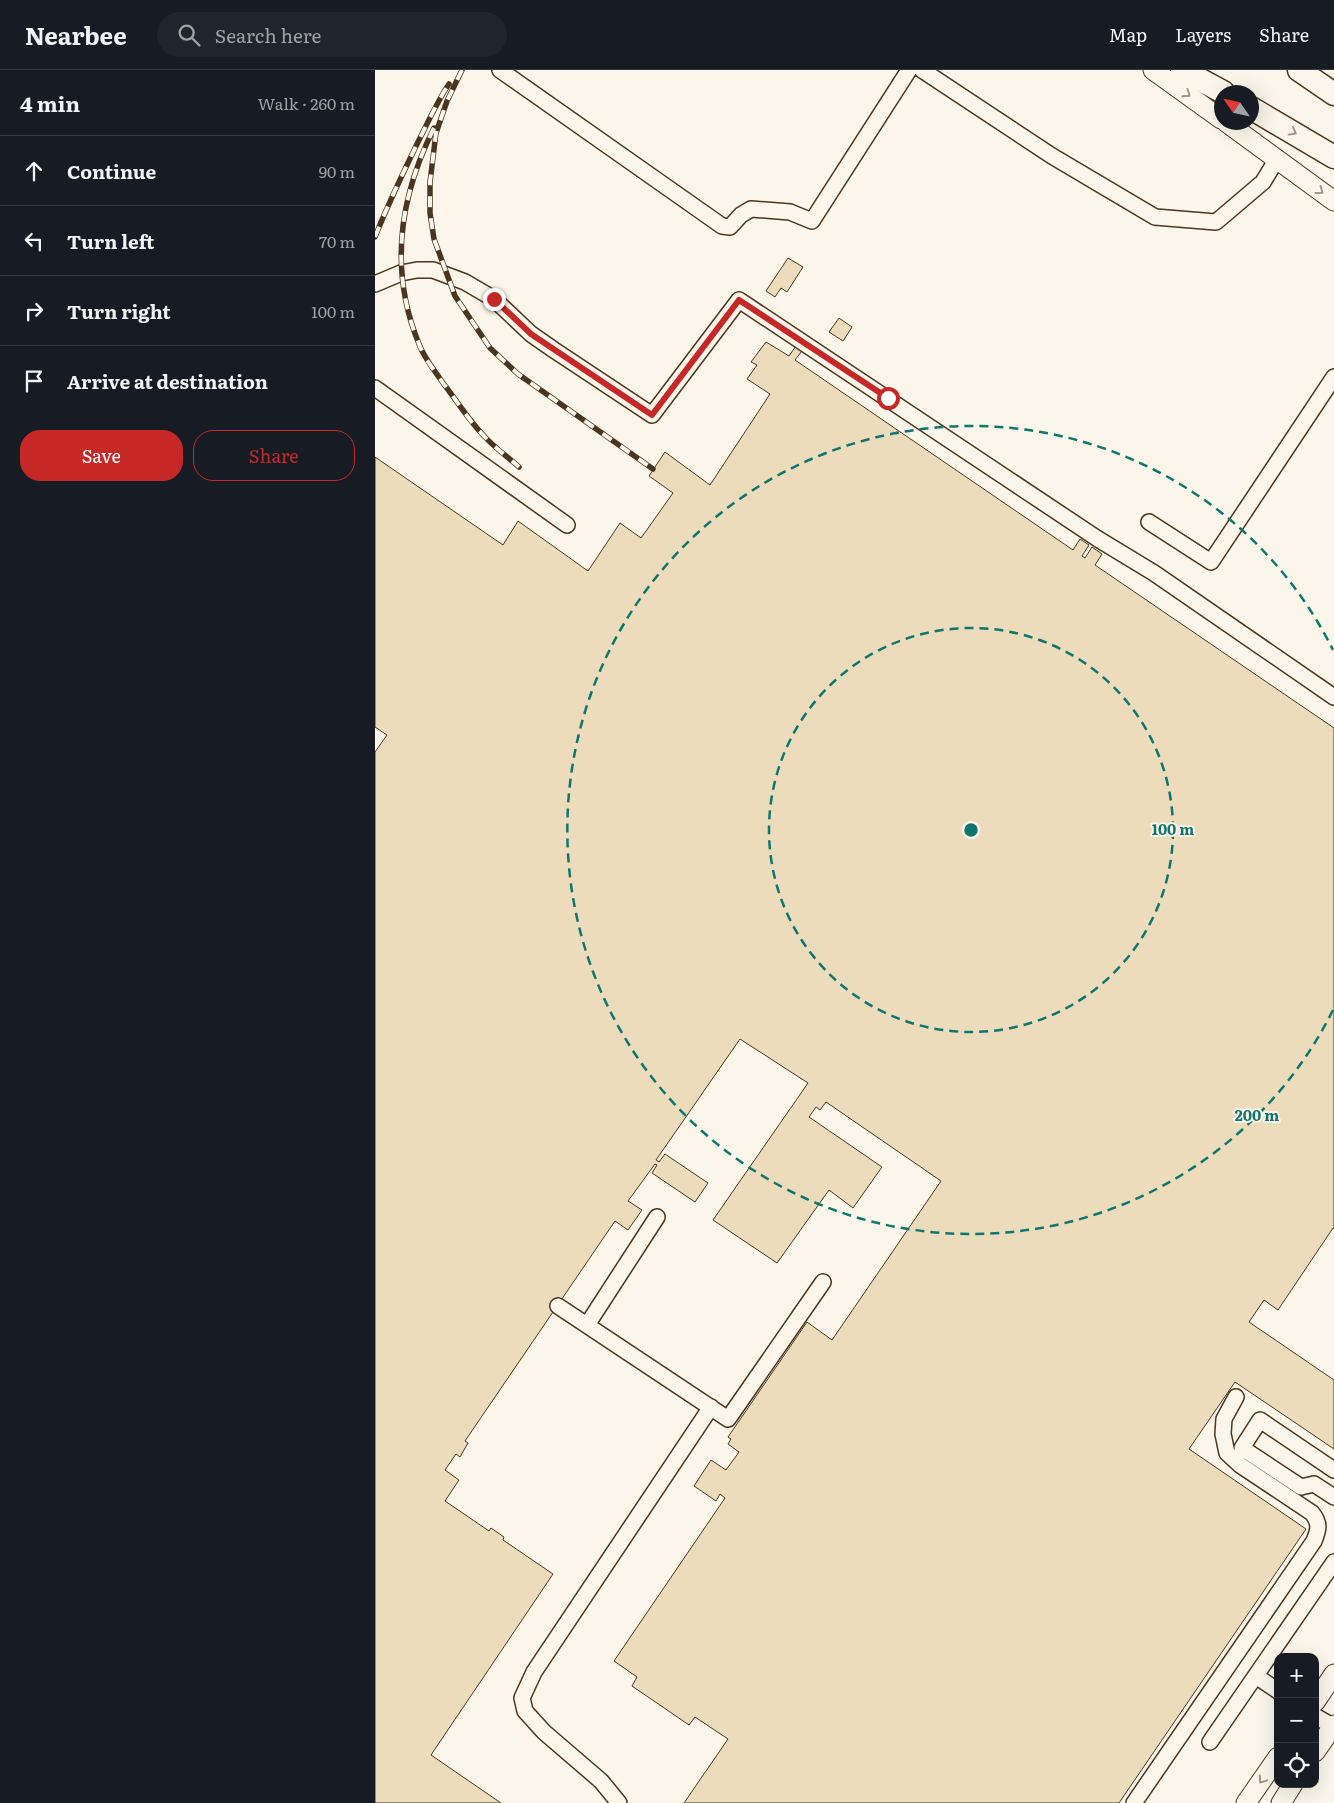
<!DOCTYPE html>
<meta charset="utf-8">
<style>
:root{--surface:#171b24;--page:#20242c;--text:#f1f3f6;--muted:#9ea1a6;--line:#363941;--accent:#c62828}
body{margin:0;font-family:Literata,serif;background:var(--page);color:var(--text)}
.controls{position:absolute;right:15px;bottom:15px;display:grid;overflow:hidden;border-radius:10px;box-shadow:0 5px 20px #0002}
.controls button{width:45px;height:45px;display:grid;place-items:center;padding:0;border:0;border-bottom:1px solid var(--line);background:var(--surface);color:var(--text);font:25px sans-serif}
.compass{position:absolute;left:839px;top:15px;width:45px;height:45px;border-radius:50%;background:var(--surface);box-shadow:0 5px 20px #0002;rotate:304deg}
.stop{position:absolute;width:15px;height:15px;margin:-11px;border:4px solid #c62828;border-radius:50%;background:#fff}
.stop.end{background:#c62828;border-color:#fff;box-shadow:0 1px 5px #0008}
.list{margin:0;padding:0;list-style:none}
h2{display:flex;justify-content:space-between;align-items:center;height:65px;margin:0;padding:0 20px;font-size:21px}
h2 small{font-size:16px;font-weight:400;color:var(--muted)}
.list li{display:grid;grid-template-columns:32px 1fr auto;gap:15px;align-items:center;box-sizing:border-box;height:70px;padding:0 20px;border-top:1px solid var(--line)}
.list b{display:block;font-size:19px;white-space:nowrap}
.list em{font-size:16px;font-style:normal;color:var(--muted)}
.actions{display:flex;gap:10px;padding:15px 20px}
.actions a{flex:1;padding:11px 0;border:1px solid var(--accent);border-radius:20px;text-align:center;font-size:18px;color:var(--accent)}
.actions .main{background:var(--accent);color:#fff}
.icon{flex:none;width:28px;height:28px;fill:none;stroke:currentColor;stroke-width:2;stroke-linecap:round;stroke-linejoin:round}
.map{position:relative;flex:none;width:959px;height:1733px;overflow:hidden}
header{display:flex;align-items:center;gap:30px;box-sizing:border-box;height:70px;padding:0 25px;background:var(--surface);border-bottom:1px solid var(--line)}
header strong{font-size:24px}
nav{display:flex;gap:28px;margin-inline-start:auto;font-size:18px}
.search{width:350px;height:45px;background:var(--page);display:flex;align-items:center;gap:12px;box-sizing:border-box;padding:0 18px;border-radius:28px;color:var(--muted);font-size:19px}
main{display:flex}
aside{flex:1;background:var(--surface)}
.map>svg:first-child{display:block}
.building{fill:#ecdcbc;stroke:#4a3520}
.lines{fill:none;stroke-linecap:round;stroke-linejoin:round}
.minor-casing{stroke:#4a3520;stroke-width:18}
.major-casing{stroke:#4a3520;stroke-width:21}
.highway-casing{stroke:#4a3520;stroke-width:25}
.minor{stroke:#fbf6e9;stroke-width:15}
.major{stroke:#fbf6e9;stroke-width:19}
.highway{stroke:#fbf6e9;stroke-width:22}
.rail-casing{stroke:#4a3520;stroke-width:5.5}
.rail{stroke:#fbf6e9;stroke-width:4;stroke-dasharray:11;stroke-linecap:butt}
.oneway{stroke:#a29684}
.route{stroke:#c62828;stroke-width:6}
.ring{fill:none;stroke:#0f766e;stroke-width:2.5;stroke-dasharray:9 6}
.centre{fill:#0f766e;stroke:#fbf6e9;stroke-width:2.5}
.ring-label{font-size:15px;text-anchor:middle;font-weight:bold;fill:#0f766e;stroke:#fbf6e9;stroke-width:4;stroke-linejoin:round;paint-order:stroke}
</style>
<header>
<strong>Nearbee</strong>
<div class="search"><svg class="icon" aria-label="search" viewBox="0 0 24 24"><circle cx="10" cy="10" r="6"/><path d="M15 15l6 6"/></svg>Search here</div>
<nav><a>Map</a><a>Layers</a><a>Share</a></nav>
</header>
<main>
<aside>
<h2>4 min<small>Walk · 260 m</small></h2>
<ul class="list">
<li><svg class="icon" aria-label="ahead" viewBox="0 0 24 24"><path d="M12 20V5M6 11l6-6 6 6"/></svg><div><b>Continue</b></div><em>90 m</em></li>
<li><svg class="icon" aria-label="left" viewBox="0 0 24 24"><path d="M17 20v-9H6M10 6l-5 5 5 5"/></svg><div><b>Turn left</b></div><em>70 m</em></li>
<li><svg class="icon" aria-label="right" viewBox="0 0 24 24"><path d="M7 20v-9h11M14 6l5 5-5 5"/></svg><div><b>Turn right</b></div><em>100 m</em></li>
<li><svg class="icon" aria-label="arrive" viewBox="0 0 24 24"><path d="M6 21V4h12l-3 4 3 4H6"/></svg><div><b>Arrive at destination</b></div></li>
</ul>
<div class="actions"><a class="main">Save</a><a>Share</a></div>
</aside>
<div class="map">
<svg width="959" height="1733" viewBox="0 0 959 1733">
<rect width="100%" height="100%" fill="#fbf6e9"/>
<path class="building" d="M413 188 428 197 412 222 406 218 400 227 391 221Z
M464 248 477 257 468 271 454 262Z
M391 272 414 286 423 273 430 277 420 290 698 480 705 469 714 475 707 486 710 488 717 477 727 484 720 495 959 658V1159L958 1158 903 1240 889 1230 874 1252 959 1310V1379L860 1312 814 1379 931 1459 744 1733H309L353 1669 320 1647 314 1655 257 1616 262 1607 239 1591 350 1428 345 1424 341 1431 319 1416 336 1390 351 1400 364 1382 353 1374 356 1369 353 1367 432 1252 457 1270 566 1111 451 1032 445 1040 441 1037 434 1047 507 1097 478 1138 454 1120 402 1193 338 1150 433 1013 365 969 281 1090 284 1092 290 1084 333 1113 320 1132 277 1103 282 1095 280 1094 253 1131 267 1140 253 1160 240 1151 90 1371 93 1373 85 1387 81 1384 70 1400 84 1410 70 1431 114 1461 116 1458 129 1467 128 1470 178 1504 56 1685 126 1733H0V682L12 665 0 657V387L128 475 143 451 213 501 245 453 266 468 298 423 274 406 290 382 335 415 395 324 372 309 382 295 376 292Z"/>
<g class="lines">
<defs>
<path id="minor" d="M125 0 347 156 355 157 366 145 376 139 415 142 437 151 534 0
M547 0 677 86 780 147 841 152 888 112 902 89
M0 214 26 203 42 200H58L90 212 119 229 156 264 179 280 277 345 364 230 723 469 779 503 959 627
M0 318 192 455
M774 452 836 492 959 307
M183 1236 353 1349 448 1212
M212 1255 282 1147
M959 1400 885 1350 867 1378 926 1417 939 1414 959 1427
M881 1606 903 1621
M940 1646 959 1657
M835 1672 959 1492
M244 1733 226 1711 169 1662 150 1641 147 1628 159 1602 336 1337
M759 1733 939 1471C944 1459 945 1453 937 1443L865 1395 852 1383 848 1364 849 1349 861 1327"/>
<path id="major" d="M778 0 846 49
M851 52 959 131
M940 1632 959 1604
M940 1682 959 1655
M871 1733 903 1687
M906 1733 918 1714"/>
<path id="highway" d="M807 0 848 22
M924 0 959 24
M876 38 959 87"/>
</defs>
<use href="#minor" class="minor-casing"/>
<use href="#major" class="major-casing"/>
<use href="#highway" class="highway-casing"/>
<use href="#minor" class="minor"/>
<use href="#major" class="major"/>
<use href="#highway" class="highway"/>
<defs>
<path id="rail" d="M87 0 72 31 61 63 55 112V143L59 169 80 226 115 278 143 304 278 399
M59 58C24 128 14 201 44 274 49 288 60 301 68 313 82 331 94 351 110 367 120 378 133 387 144 397
M0 167C13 134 28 103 43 72 53 52 62 32 74 14"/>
</defs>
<use href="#rail" class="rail-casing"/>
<use href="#rail" class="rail"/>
</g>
<defs><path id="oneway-chevron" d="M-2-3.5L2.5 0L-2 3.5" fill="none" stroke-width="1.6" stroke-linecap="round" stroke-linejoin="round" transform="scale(1.25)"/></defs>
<g class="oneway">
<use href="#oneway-chevron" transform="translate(812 24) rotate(35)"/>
<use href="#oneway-chevron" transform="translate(918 62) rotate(29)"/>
<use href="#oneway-chevron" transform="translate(945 121) rotate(36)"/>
<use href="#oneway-chevron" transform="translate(887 1710) rotate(124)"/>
</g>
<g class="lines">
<path class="route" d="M119 229 156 264 277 345 364 230 513 328"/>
</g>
<g class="ring">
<circle cx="596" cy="760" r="202"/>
<path d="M958 940A404 404 0 1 1 958 580"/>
</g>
<circle cx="596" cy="760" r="8" class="centre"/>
<g class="ring-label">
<text x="798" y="765">100 m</text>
<text x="882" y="1051">200 m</text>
</g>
</svg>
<div class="controls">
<button>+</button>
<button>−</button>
<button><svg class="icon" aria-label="locate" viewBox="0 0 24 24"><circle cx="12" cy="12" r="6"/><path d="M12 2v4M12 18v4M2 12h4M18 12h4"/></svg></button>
</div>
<svg class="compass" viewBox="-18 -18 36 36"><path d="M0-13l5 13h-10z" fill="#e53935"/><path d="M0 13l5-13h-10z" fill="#9ea1a6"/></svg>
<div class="stop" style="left:513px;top:328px"></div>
<div class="stop end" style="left:119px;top:229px"></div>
</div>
</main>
